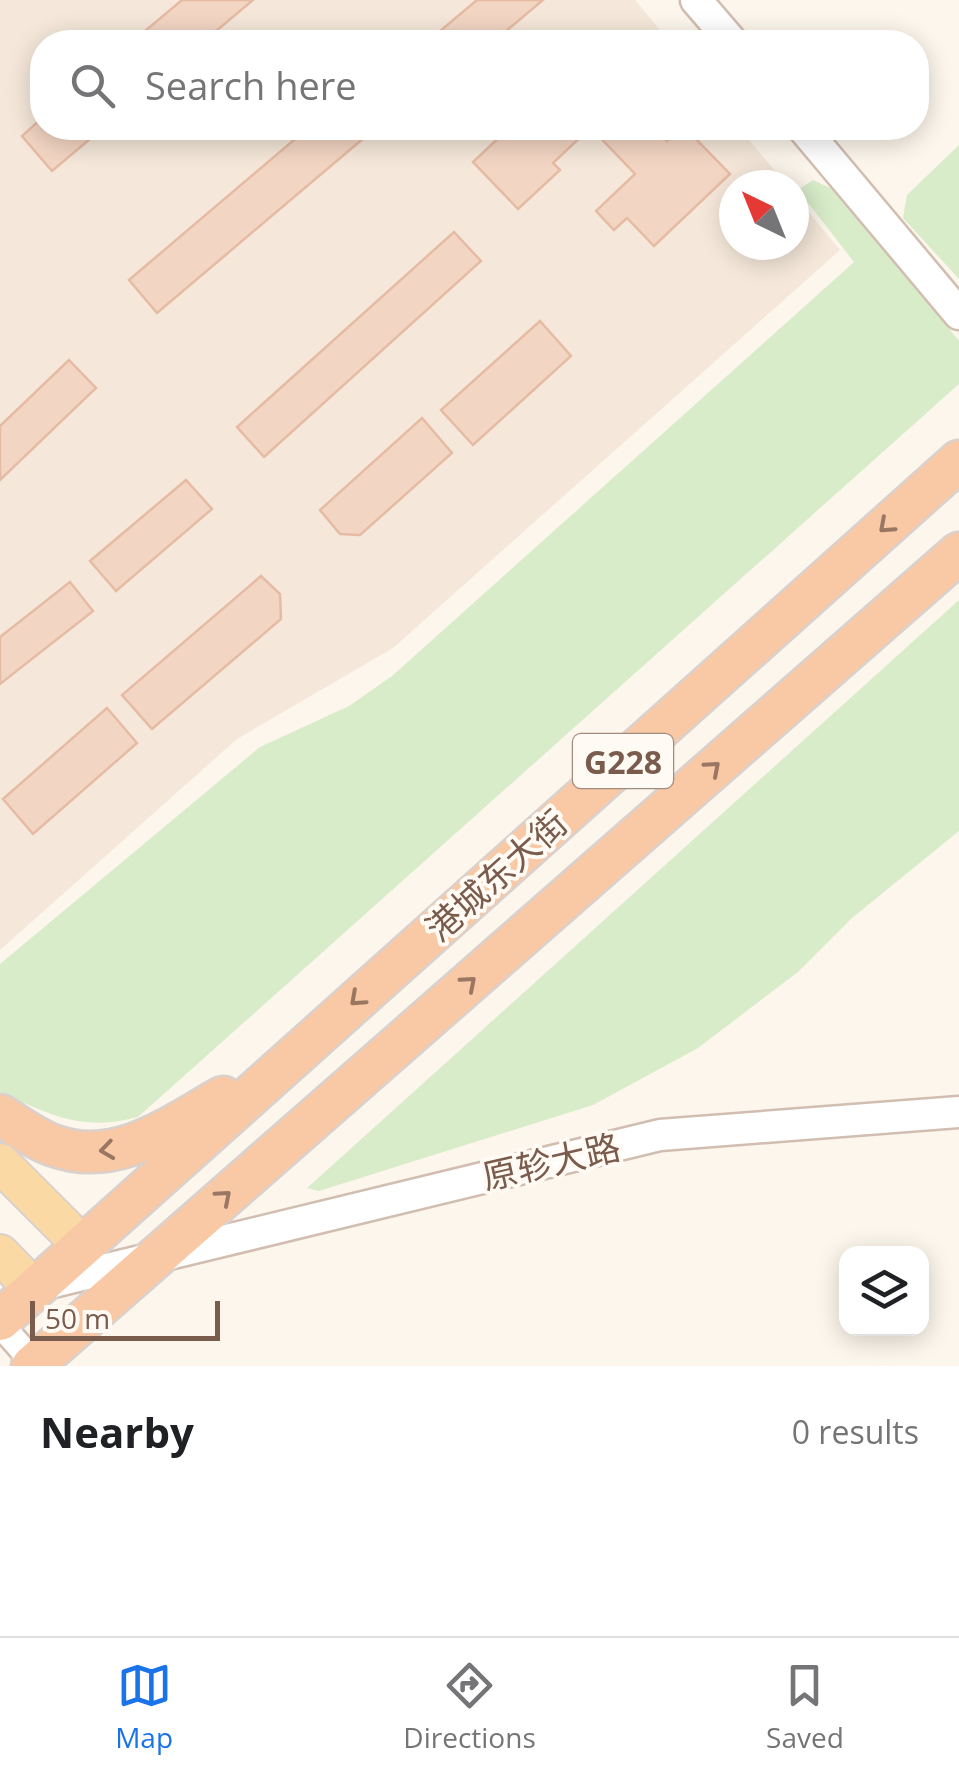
<!DOCTYPE html>
<meta charset="utf-8">
<style>
:root{--surface:#fff;--page:#f6f6f6;--text:#202124;--muted:#757577;--line:#e0e0e0;--accent:#1a73e8}
body{margin:0;font-family:"Open Sans","Noto Sans SC",sans-serif;background:var(--page);color:var(--text)}
.controls{position:absolute;right:30px;bottom:30px;display:grid;overflow:hidden;border-radius:20px;box-shadow:0 5px 25px #0003}
.controls button{width:90px;height:90px;display:grid;place-items:center;padding:0;border:0;border-bottom:2px solid var(--line);background:var(--surface);color:var(--text);font:50px sans-serif}
.compass{position:absolute;left:719px;top:170px;width:90px;height:90px;border-radius:50%;background:var(--surface);box-shadow:0 5px 25px #0003;rotate:317deg}
.scale{position:absolute;left:30px;bottom:25px;width:190px;box-sizing:border-box;padding-left:10px;border:5px solid #7a5c4d;border-top:0;font-size:28px;line-height:35px;white-space:nowrap;color:#7a5c4d;-webkit-text-stroke:8px #fffaf3;paint-order:stroke}
.list{margin:0;padding:0;list-style:none}
h2{display:flex;justify-content:space-between;align-items:center;height:130px;margin:0;padding:0 40px;font-size:42px}
h2 small{font-size:32px;font-weight:400;color:var(--muted)}
.icon{flex:none;width:55px;height:55px;fill:none;stroke:currentColor;stroke-width:2;stroke-linecap:round;stroke-linejoin:round}
.map{position:relative;flex:none;width:959px;height:1366px;overflow:hidden}
.search{position:absolute;background:var(--surface);box-shadow:0 5px 25px #0003;left:30px;right:30px;top:30px;height:110px;display:flex;align-items:center;gap:25px;box-sizing:border-box;padding:0 35px;border-radius:40px;color:var(--muted);font-size:38px}
.sheet{height:270px;background:var(--surface)}
nav{display:flex;justify-content:space-around;align-items:center;box-sizing:border-box;height:140px;border-top:2px solid var(--line);background:var(--surface);font-size:28px;color:var(--muted)}
nav a{display:grid;justify-items:center;gap:5px}
nav .on{color:var(--accent)}
.map>svg:first-child{display:block}
.residential{fill:#f5e8da}
.green{fill:#d8ecc9}
.building{fill:#f3d5c3;stroke:#e6bba3;stroke-width:2.5}
.lines{fill:none;stroke-linecap:round;stroke-linejoin:round}
.minor-casing{stroke:#d1beb0;stroke-width:30}
.tertiary-casing{stroke:#d1beb0;stroke-width:35}
.primary-casing{stroke:#dad1cd;stroke-width:42}
.trunk-casing{stroke:#dad1cd;stroke-width:45}
.minor{stroke:#fff;stroke-width:25}
.tertiary{stroke:#fff;stroke-width:30}
.primary{stroke:#fbd9a5;stroke-width:38}
.trunk{stroke:#f9c8a4;stroke-width:40}
.oneway{stroke:#9a7763}
.labels{text-anchor:middle;dominant-baseline:central;stroke-width:8;stroke-linejoin:round;paint-order:stroke}
.shield{fill:#fffaf3;stroke:#a28b7f;stroke-width:2.5}
.shield-label{font-size:32px;font-weight:bold;fill:#7a5c4d}
.street-label{font-size:35px;fill:#7a5c4d;stroke:#fffaf3}
</style>
<div class="map">
<svg width="959" height="1366" viewBox="0 0 959 1366">
<rect width="100%" height="100%" fill="#fdf6ec"/>
<path class="residential" d="M0 0H635L670 42H42V128H739L787 185H734V245H794V194L840 250 393 648 237 739 0 950Z"/>
<path class="green" d="M959 145V279L903 218 907 195Z
M813 180 839 192 959 341V384L138 1117C82 1132 51 1115 0 1092V964L260 747 349 706 392 676 854 262 798 190Z
M959 600V831L852 918 798 972 698 1048 593 1105 319 1191 307 1188Z"/>
<path class="building" d="M182 0H253L203 42H132Z
M477 0H543L493 42H427Z
M42 118V128H103L52 171 22 136Z
M308 128H357L365 137 157 313 129 280Z
M509 128H590L553 163 560 170 518 209 473 162Z
M591 128H654L667 141 685 128 730 174 654 246 627 218 614 230 596 211 635 174Z
M454 232 481 261 264 457 237 427Z
M540 321 571 356 473 445 441 410Z
M69 360 96 388 0 480V426Z
M422 418 452 453 360 535 340 534 320 510Z
M186 480 212 509 116 591 90 561Z
M261 576 280 594 281 619 152 729 122 695Z
M70 582 93 611 0 684V637Z
M107 708 137 743 33 834 3 799Z"/>
<g class="lines">
<defs>
<path id="minor" d="M0 1324 37 1366"/>
<path id="tertiary" d="M696 0 732 42
M803 128 959 314
M41 1285 660 1135 959 1112"/>
<path id="primary" d="M0 1163 82 1245
M0 1254 32 1287"/>
<path id="trunk" d="M0 1115C17 1125 36 1140 55 1146 117 1168 171 1126 223 1097
M0 1320 959 461
M32 1366 959 553"/>
</defs>
<use href="#minor" class="minor-casing"/>
<use href="#tertiary" class="tertiary-casing"/>
<use href="#primary" class="primary-casing"/>
<use href="#trunk" class="trunk-casing"/>
<use href="#minor" class="minor"/>
<use href="#tertiary" class="tertiary"/>
<use href="#primary" class="primary"/>
<use href="#trunk" class="trunk"/>
</g>
<defs><path id="oneway-chevron" d="M-2-3.5L2.5 0L-2 3.5" fill="none" stroke-width="1.6" stroke-linecap="round" stroke-linejoin="round" transform="scale(2.5)"/></defs>
<g class="oneway">
<use href="#oneway-chevron" transform="translate(886 526) rotate(138)"/>
<use href="#oneway-chevron" transform="translate(713 768) rotate(-41)"/>
<use href="#oneway-chevron" transform="translate(469 983) rotate(-41)"/>
<use href="#oneway-chevron" transform="translate(357 999) rotate(138)"/>
<use href="#oneway-chevron" transform="translate(107 1150) rotate(172)"/>
<use href="#oneway-chevron" transform="translate(224 1197) rotate(-41)"/>
</g>
<g class="labels">
<rect class="shield" x="573" y="734" width="100" height="54" rx="8"/>
<g class="shield-label">
<text x="623" y="761">G228</text>
</g>
<g class="street-label">
<text transform="translate(496 875) rotate(-42)">港城东大街</text>
<text transform="translate(551 1161) rotate(-13)">原轸大路</text>
</g>
</g>
</svg>
<div class="controls">
<button><svg class="icon" aria-label="layers" viewBox="0 0 24 24"><path d="M12 4l9 5-9 5-9-5zM3 14l9 5 9-5"/></svg></button>
</div>
<svg class="compass" viewBox="-18 -18 36 36"><path d="M0-13l5 13h-10z" fill="#e53935"/><path d="M0 13l5-13h-10z" fill="#757577"/></svg>
<div class="scale">50 m</div>
<div class="search"><svg class="icon" aria-label="search" viewBox="0 0 24 24"><circle cx="10" cy="10" r="6"/><path d="M15 15l6 6"/></svg>Search here</div>
</div>
<section class="sheet">
<h2>Nearby<small>0 results</small></h2>
<ul class="list">
</ul>
</section>
<nav>
<a class="on"><svg class="icon" aria-label="map" viewBox="0 0 24 24"><path d="M3 6l6-2 6 2 6-2v14l-6 2-6-2-6 2zM9 4v14M15 6v14"/></svg>Map</a>
<a><svg class="icon" aria-label="directions" viewBox="0 0 24 24"><path d="M12 3l9 9-9 9-9-9zM9 14v-3h6M13 9l2 2-2 2"/></svg>Directions</a>
<a><svg class="icon" aria-label="saved" viewBox="0 0 24 24"><path d="M7 4h10v16l-5-4-5 4z"/></svg>Saved</a>
</nav>
